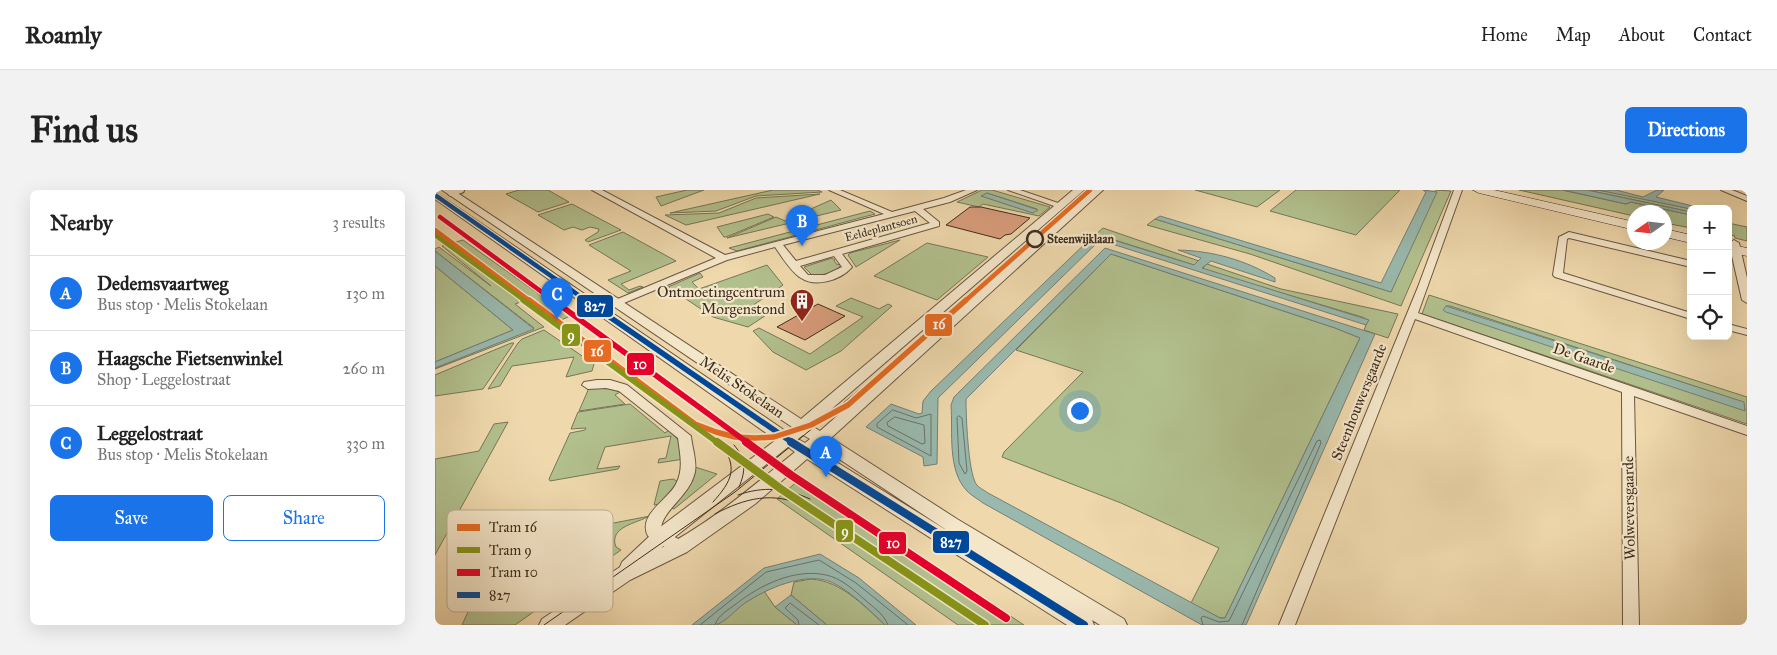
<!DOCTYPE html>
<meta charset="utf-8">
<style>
:root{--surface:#fff;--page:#f2f2f2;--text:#222;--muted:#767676;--line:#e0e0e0;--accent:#1a73e8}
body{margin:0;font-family:"IM FELL Great Primer",serif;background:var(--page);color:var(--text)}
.controls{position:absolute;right:15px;top:15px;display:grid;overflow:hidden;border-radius:8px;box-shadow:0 5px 20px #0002}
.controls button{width:45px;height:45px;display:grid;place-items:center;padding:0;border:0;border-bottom:1px solid var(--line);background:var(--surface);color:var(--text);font:25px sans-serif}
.compass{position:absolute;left:1192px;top:15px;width:45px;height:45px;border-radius:50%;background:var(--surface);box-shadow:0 5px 20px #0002;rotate:256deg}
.you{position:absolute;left:644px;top:220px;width:18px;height:18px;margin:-12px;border:4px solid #fff;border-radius:50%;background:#1a73e8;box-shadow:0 0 0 8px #1a73e833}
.badge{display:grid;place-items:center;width:32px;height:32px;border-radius:50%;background:var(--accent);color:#fff;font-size:16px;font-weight:700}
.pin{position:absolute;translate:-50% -41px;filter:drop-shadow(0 1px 2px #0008)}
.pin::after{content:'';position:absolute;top:26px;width:18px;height:15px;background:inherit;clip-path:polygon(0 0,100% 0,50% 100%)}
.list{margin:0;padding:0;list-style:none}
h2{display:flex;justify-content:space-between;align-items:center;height:65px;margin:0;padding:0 20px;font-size:21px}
h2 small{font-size:16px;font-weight:400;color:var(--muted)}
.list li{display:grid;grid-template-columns:32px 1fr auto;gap:15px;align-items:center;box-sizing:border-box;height:75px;padding:0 20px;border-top:1px solid var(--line)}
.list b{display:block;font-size:19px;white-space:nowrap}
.list p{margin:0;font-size:16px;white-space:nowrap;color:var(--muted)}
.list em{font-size:16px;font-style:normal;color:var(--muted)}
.actions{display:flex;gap:10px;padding:15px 20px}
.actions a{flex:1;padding:11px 0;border:1px solid var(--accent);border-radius:8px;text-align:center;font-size:18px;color:var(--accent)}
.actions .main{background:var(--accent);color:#fff}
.icon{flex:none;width:28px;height:28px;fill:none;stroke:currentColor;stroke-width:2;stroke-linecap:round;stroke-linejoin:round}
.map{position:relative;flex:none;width:1312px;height:435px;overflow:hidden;border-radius:8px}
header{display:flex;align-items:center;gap:30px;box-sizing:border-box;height:70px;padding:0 25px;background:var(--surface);border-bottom:1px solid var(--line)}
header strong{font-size:24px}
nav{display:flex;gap:28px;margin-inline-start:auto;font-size:18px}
.intro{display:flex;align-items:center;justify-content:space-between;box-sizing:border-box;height:120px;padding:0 30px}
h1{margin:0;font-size:35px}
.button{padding:12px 22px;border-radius:8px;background:var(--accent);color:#fff;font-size:18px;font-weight:700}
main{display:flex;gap:30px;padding:0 30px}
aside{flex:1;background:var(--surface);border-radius:8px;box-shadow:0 5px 20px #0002}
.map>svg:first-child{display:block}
.green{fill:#b2c08e;stroke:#787656;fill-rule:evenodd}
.water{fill:#99b9ae;stroke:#758074;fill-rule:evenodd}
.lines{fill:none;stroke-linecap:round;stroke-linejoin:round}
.shore{stroke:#6c7266;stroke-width:1}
.building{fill:#d89c7b;stroke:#3f2b1d}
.pedestrian-casing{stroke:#6b5641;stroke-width:8}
.minor-casing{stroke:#6b5641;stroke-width:2}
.tertiary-casing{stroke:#6b5641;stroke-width:2}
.secondary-casing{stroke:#3f2b1d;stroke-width:1}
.pedestrian{stroke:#f4e6c9;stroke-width:6}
.minor{fill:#f4e6c9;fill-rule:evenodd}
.tertiary{fill:#f4e6c9;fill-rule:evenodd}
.secondary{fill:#f4e6c9;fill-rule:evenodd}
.tram{stroke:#3f2b1d;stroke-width:1}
.bus-1-far2-casing{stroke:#f4e6c9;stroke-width:7}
.bus-1-far1-casing{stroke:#f4e6c9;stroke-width:9}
.bus-1-casing{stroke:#f4e6c9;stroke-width:11}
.bus-1-far2{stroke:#004899;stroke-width:4.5}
.bus-1-far1{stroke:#004899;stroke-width:5.5}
.bus-1{stroke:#004899;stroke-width:8}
.tram-1-far1-casing{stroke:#f4e6c9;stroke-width:7}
.tram-1-casing{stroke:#f4e6c9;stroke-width:9}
.tram-2-far2-casing{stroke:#f4e6c9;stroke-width:7}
.tram-2-far1-casing{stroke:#f4e6c9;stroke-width:9}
.tram-2-casing{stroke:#f4e6c9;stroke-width:11}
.tram-3-far2-casing{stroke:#f4e6c9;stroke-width:7}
.tram-3-far1-casing{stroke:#f4e6c9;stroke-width:9}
.tram-3-casing{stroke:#f4e6c9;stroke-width:11}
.tram-1-far1{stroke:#e76b22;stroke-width:4.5}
.tram-1{stroke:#e76b22;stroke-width:5.5}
.tram-2-far2{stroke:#879418;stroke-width:4.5}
.tram-2-far1{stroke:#879418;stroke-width:5.5}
.tram-2{stroke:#879418;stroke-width:8}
.tram-3-far2{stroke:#e4002b;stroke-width:4.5}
.tram-3-far1{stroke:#e4002b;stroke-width:5.5}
.tram-3{stroke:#e4002b;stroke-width:8}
.stop-dot{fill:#f4e6c9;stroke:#3f2b1d;stroke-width:2.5}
.labels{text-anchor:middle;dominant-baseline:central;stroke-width:4.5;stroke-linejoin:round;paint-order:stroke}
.far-street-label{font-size:12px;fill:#3f2b1d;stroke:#f4e6c9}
.far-stop-label{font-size:12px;font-weight:bold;fill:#3f2b1d;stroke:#f4e6c9;text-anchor:start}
.poi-label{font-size:15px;fill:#3f2b1d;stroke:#f4e6c9;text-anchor:end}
.street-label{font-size:15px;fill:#3f2b1d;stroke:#f4e6c9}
.key{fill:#f4e6c9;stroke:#beae95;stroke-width:1}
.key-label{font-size:14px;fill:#3f2b1d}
.line-badge{stroke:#f4e6c9;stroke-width:2}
.badge-label{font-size:14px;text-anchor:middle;font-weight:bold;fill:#fff}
</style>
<header>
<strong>Roamly</strong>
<nav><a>Home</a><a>Map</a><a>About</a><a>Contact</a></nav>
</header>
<div class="intro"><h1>Find us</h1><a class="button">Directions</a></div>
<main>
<aside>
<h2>Nearby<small>3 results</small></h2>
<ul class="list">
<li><span class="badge">A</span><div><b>Dedemsvaartweg</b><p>Bus stop · Melis Stokelaan</p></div><em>130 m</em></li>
<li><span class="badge">B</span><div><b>Haagsche Fietsenwinkel</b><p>Shop · Leggelostraat</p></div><em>260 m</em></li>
<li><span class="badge">C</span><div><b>Leggelostraat</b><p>Bus stop · Melis Stokelaan</p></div><em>330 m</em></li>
</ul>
<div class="actions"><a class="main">Save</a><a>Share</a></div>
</aside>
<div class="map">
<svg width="1312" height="435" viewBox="0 0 1312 435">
<rect width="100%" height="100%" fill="#eed8ac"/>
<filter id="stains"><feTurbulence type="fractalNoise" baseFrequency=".004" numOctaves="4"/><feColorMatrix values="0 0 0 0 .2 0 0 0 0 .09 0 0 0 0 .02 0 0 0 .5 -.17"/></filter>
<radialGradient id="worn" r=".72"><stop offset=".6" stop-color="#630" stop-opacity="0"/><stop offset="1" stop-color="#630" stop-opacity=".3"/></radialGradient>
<path class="green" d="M84 0H113L134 12 103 22 71 4Z
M252 0H269L226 16 221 7Z
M338 0H382L387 2 321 6 281 21 235 23Z
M547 0H557L615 17 604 26 548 14 544 17 522 12ZM552 3 602 19 598 23 547 6Z
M760 0H845L822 17Z
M861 0H965L921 45 835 21Z
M1001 0 1016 1 966 116 815 64 712 35 720 29 956 102Z
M1084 0H1127L1191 14 1196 12 1256 25V38L1230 33V22H1200L1199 26Z
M1152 0C1186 0 1222 12 1256 19V22Z
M385 4 251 35 230 25 284 23 321 8Z
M396 10 406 20 357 32 351 30Z
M137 14 186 40 153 52 150 50 163 42 164 39 155 37 147 40 138 37 129 40 103 25Z
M435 21 440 24 302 61 294 58Z
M333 24 339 27 291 47H289L282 37Z
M341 27 355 33 292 48Z
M1293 33 1312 37V51L1300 48 1299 45 1293 47Z
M668 38 764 71 759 75 667 46H659Z
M188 42 241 71 186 94 194 100 205 96 208 97 193 103 173 90 196 81 154 55Z
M28 50 135 126 124 131 94 109 80 114 109 137 0 179V178L99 138 0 61V59L4 57 56 96 7 56Z
M465 50 421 77 413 65 415 63Z
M492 53 553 67 502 110 439 86Z
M676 64 900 138 925 148 790 428H785L756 413 784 358 686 313 567 267 569 262 648 182 581 160Z
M397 68 400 70H399L401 74 406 75C400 84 388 85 377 85L369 77Z
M772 74 846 99 963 124 953 148 929 140 933 130 927 127 767 79Z
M332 75 348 95 311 120 327 125 335 119 339 120 313 137 278 127 233 97 265 83 268 87 257 92 264 99Z
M0 76 78 140 0 172Z
M994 105 1312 207V234L987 124ZM1011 116H1015L1308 212 1310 220Z
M416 108 444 119 453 114 457 116 406 161 371 180 338 162 318 141 324 138 375 164 428 127 401 116Z
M109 140 159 174 157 181 131 187 139 167 77 176 65 196 53 199 83 153 87 149Z
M76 153H79L48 199 0 206V185Z
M168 197 185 202 180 205 190 214 144 221 154 198Z
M195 214 230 243 234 240 244 251 249 269 223 273 224 269 231 268 236 246 170 257 162 279 185 276 183 279 115 291 114 289 135 243 150 240 151 238 136 239 143 222Z
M73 232 0 365V269L44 261 59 234Z
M260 277 282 284 239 319 236 318C248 305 255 293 260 277Z
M366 288 589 435H523L342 309Z
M238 289 242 291 243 294 230 313 219 315 225 291Z
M215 326C202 333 173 337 181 357L186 360 80 435H27L64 354 79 352 65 387 147 371 158 337Z
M376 389C406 391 428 415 450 435H392L356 405 359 392Z
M329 401 340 417 362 435H282L308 414Z"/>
<path class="water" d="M988 0 1002 2 956 102 720 29 725 26 946 93 991 2Z
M1128 0H1152L1256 22V25L1196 12 1191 14Z
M1163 0H1181L1208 7 1222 0H1229L1221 7 1270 19H1256Z
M552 3 603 20 598 23 546 6Z
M662 45 759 75 766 68 743 60C778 61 811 70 840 88V92L776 71 767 78 934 130 931 135 671 52H663L503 208 502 274 489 276 488 267 431 237 456 214 484 224 487 223 488 211 496 201 654 50Z
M670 58 940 144 811 435H767L548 313C543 309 537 306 532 301 512 280 518 242 516 215L519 207ZM676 64 900 138 925 148 790 428H785L553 303C549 300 544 298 541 294 533 280 531 227 531 209Z
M0 61 99 139 0 178V172L78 140 0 76Z
M1011 116 1309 212 1310 221 1011 122 1008 120Z
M385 364 424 388 481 435H450C434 420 416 401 396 392 371 381 331 399 310 413 301 419 293 430 283 434 277 435 264 435 257 435L329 378Z
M356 405 392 435H362L340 417Z"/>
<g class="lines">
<path class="shore" d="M458 220 481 228 496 224V266L442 237V234Z
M524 226 527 228 532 281 530 284 524 273 522 228Z
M460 227 489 235 490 253 487 254 453 236 452 233Z
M265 435 331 382 384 370 421 393 473 435
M280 435C283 425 293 420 301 414 325 395 360 378 391 385 406 388 419 400 430 410 438 417 449 424 453 435
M364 435 363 430 350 418 355 413 384 435
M768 435 766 428 768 426 784 432 794 431 882 251 885 250 886 253 807 435"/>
</g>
<path class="building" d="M535 17H546L595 28 576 44 570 45 565 49 511 35Z
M383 114 410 126 370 150 342 137Z"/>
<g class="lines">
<defs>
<path id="pedestrian" d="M16 3 26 0"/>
<path id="minor" d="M157 0H167L290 65 449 24 394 0H405L457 22 509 8 531 0H542L515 12 488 19 504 32V36L407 64 417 77C406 90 381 98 366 88 356 82 347 67 340 57L292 70 165 123 161 122 160 120 161 118 281 68ZM480 21 495 33 361 71 348 55ZM399 66 407 77 390 85H373L365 76Z
M573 0H585L629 15 622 17Z
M1019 0H1027L983 123 1312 236V245L1199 206 1204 435H1188L1187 202 980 129 860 435H844L983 97Z
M1286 0H1297L1312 6V11Z
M1134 42 1256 71V77L1134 48 1132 49 1128 83 1256 123V129L1120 87 1118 85 1124 47Z
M1299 50 1304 53 1312 88V113L1307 110 1294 53Z
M1293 134 1312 139V145L1293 140Z
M162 190H175L192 195 256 246C257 257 262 271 260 282 255 306 227 320 226 339L250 353 253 357 250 361C238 365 223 352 213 346 202 325 233 310 241 294 249 279 245 264 243 248L184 201 171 198 153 199 147 195 149 192Z"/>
<path id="tertiary" d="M7 0H18L366 229 638 0H649L377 236 385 241 657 0H668L396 248 522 329 689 429 692 435H665L657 430 659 435H632L372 269 320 314 252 362 195 390 130 435H104L107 429 185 377 187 372 220 341 341 250 0 9V2L346 238 351 242 357 237ZM368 245 375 249 370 253 363 249ZM353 257 360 262C320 294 272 336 226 358ZM386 257 510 339 516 343 382 260Z"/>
<path id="secondary" d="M1038 0H1059L1200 32V40L1044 3Z
M1230 39 1256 45V53L1230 47Z
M1293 54 1312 58V66L1293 62Z"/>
</defs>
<use href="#pedestrian" class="pedestrian-casing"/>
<use href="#minor" class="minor-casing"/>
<use href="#tertiary" class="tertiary-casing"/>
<use href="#secondary" class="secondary-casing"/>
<use href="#pedestrian" class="pedestrian"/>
<use href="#minor" class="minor"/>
<use href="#tertiary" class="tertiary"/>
<use href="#secondary" class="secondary"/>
<path class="tram" d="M299 255C311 269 311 281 304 297
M303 305C328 296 351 298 375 309
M278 312C297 291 304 277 285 253
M280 324C310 308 338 301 370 316
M109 435 300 302 424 200"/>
<defs>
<path id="bus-1-far2" d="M0 5 152 111"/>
<path id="bus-1-far1" d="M150 110 358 253"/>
<path id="bus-1" d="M356 252 649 435"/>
</defs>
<use href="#bus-1-far2" class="bus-1-far2-casing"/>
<use href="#bus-1-far1" class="bus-1-far1-casing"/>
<use href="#bus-1" class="bus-1-casing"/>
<use href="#bus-1-far2" class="bus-1-far2"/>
<use href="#bus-1-far1" class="bus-1-far1"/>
<use href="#bus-1" class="bus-1"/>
<defs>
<path id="tram-1-far1" d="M0 40 95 111
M530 111 655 0"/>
<path id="tram-1" d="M94 110 260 234 281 242 300 247 320 248 339 247 376 235 413 215 531 110"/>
<path id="tram-2-far2" d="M0 45 90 111"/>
<path id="tram-2-far1" d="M88 110 283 253"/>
<path id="tram-2" d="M282 252 346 299 550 435"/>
<path id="tram-3-far2" d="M5 27 119 111"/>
<path id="tram-3-far1" d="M118 110 313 253"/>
<path id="tram-3" d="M311 252 356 285 571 428"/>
</defs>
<use href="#tram-1-far1" class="tram-1-far1-casing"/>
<use href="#tram-1" class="tram-1-casing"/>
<use href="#tram-2-far2" class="tram-2-far2-casing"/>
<use href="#tram-2-far1" class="tram-2-far1-casing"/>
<use href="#tram-2" class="tram-2-casing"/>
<use href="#tram-3-far2" class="tram-3-far2-casing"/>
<use href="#tram-3-far1" class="tram-3-far1-casing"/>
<use href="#tram-3" class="tram-3-casing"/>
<use href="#tram-1-far1" class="tram-1-far1"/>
<use href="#tram-1" class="tram-1"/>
<use href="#tram-2-far2" class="tram-2-far2"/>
<use href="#tram-2-far1" class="tram-2-far1"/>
<use href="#tram-2" class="tram-2"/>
<use href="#tram-3-far2" class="tram-3-far2"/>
<use href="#tram-3-far1" class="tram-3-far1"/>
<use href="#tram-3" class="tram-3"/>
</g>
<defs>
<symbol id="building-pin" viewBox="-11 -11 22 30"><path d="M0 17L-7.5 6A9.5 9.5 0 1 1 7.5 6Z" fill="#8f2418" stroke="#f4e6c9"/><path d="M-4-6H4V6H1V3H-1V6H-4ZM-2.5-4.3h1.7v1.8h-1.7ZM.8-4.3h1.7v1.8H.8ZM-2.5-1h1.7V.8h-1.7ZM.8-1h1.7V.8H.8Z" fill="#fff"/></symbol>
</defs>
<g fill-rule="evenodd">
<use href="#building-pin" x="353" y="97" width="28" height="38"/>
</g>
<circle class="stop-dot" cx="600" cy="49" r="8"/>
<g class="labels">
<g class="far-street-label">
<text transform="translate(446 38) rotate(-15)">Eeldeplantsoen</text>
</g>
<g class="far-stop-label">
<text x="612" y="49">Steenwijklaan</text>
</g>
<g class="poi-label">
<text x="350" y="102">Ontmoetingcentrum<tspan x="350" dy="17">Morgenstond</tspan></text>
</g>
<g class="street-label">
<text transform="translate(1149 168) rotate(19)">De Gaarde</text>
<text transform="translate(307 197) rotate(34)">Melis Stokelaan</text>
<text transform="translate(924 212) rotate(-68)">Steenhouwersgaarde</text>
<text transform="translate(1194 318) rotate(-91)">Wolweversgaarde</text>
</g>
</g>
<rect x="12" y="320" width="166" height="102" rx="8" class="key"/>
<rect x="22" y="334" width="23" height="7" fill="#e76b22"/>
<rect x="22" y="357" width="23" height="6" fill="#879418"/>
<rect x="22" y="379" width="23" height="7" fill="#e4002b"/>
<rect x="22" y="402" width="23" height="6" fill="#004899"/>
<g class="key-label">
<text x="54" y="342">Tram 16</text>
<text x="54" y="365">Tram 9</text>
<text x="54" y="387">Tram 10</text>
<text x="54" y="410">827</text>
</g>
<g class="line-badge">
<rect x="141" y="104" width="38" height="24" rx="5" fill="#004899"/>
<rect x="489" y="123" width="29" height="24" rx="5" fill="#e76b22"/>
<rect x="126" y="133" width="20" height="24" rx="5" fill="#879418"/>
<rect x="148" y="149" width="29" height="24" rx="5" fill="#e76b22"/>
<rect x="191" y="162" width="29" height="24" rx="5" fill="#e4002b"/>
<rect x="400" y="329" width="19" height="24" rx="5" fill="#879418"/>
<rect x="497" y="340" width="38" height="24" rx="5" fill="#004899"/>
<rect x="443" y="341" width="29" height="24" rx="5" fill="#e4002b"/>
</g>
<g class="badge-label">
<text x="160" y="121">827</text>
<text x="504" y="139">16</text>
<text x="136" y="150">9</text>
<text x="162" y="166">16</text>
<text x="205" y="179">10</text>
<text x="410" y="346">9</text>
<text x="516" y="357">827</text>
<text x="458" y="358">10</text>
</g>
<rect width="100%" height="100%" filter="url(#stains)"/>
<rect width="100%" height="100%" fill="url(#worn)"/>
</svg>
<div class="controls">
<button>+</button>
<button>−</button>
<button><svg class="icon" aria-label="locate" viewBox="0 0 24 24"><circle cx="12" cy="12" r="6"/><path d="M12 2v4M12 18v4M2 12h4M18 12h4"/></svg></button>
</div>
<svg class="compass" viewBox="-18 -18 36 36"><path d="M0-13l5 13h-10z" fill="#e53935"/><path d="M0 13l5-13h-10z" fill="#767676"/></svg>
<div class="you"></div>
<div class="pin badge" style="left:391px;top:287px">A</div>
<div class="pin badge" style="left:367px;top:56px">B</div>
<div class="pin badge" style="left:122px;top:129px">C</div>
</div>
</main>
